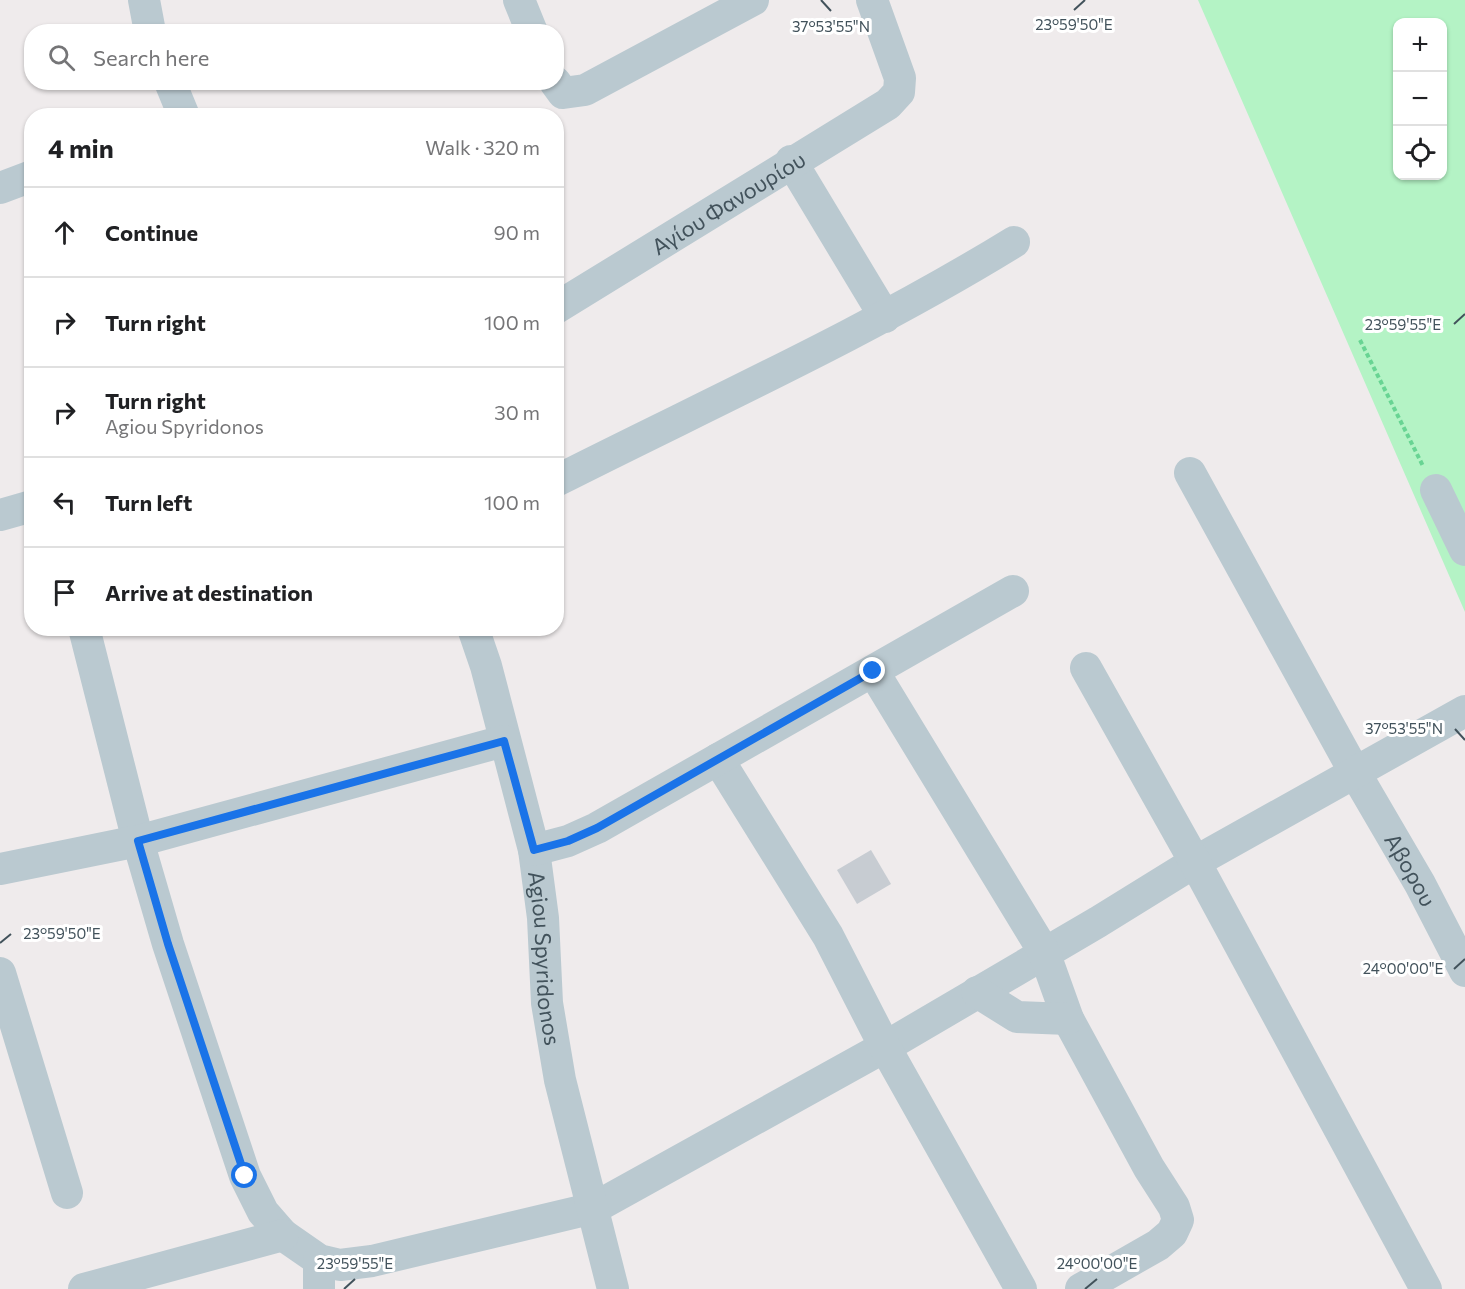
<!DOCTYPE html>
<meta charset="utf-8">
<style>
:root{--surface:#fff;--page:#f2f2f2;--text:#202124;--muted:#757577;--line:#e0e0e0}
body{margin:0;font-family:Commissioner,sans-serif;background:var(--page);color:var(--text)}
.controls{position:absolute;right:18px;top:18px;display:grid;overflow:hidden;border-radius:12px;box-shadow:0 2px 4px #0004}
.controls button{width:54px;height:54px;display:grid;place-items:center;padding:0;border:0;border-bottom:2px solid var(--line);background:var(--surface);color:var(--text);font:30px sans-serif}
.stop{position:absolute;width:18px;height:18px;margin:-14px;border:4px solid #1a73e8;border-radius:50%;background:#fff}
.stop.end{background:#1a73e8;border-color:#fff;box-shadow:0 2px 6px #0008}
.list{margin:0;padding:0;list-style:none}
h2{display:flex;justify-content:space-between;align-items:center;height:78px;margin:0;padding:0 24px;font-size:26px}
h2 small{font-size:20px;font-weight:400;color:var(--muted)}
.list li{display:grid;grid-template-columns:39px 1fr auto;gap:18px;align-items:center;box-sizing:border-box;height:90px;padding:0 24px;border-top:2px solid var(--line)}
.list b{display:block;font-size:22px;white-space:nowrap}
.list p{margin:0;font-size:20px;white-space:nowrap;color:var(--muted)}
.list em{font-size:20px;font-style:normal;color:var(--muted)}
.icon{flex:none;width:33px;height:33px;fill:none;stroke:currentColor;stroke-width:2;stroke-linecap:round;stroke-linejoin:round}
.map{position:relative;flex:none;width:1465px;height:1289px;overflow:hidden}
.search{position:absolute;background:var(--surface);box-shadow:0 2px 4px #0004;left:24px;top:24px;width:540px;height:66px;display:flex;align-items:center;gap:15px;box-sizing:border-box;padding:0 21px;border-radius:24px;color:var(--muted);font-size:22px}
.panel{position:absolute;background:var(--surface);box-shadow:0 2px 4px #0004;left:24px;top:108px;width:540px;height:528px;border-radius:24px}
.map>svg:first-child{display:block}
.green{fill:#b4f3c5;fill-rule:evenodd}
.building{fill:#c7ccd2}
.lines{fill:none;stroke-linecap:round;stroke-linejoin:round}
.path{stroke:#68d493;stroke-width:4;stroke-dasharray:4.5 3;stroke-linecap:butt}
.minor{stroke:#bac9d0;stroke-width:32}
.route{stroke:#1a73e8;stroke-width:8}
.ticks{fill:none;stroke:#42525b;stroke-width:2}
.labels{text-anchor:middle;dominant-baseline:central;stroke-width:6;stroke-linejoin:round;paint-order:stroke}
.street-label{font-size:22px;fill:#42525b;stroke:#fff}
.ticks-label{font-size:15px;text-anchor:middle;fill:#42525b;stroke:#fff;stroke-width:6;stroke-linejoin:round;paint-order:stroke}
</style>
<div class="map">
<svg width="1465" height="1289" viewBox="0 0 1465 1289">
<rect width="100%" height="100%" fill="#efebec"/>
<path class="green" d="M1198 0H1465V612ZM1398 22H1442V176H1398Z"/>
<path class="building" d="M871 850 891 884 857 904 837 870Z"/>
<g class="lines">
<path class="path" d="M1360 340 1423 466"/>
<g class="minor">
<path d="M144 0 150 32"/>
<path d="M519 0 532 32"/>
<path d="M170 82 184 116"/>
<path d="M555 82 563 93 585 90 753 0"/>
<path d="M791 161 885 317"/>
<path d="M0 188 32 176"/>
<path id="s1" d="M556 308 888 104 899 92 900 78 872 0"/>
<path id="s2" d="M1190 473 1354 771 1420 884 1465 971"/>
<path d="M556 481C710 403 868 332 1014 242"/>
<path d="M1436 490 1465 550"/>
<path d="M0 515 32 506"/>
<path d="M84 628 138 841 168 944 245 1176 263 1212 283 1235 319 1260 340 1265 372 1261 594 1208 897 1040 1098 922 1195 862 1465 711"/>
<path id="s3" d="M473 628 486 666 534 850 543 918 547 1003 560 1080 613 1289"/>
<path d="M1086 668 1195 862 1426 1289"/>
<path d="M873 671 1044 952 1068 1019 1149 1168 1174 1207 1178 1220 1172 1233 1158 1245 1081 1289"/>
<path d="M718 759 828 936 885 1047 1021 1289"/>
<path d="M534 850 568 841 597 828 1013 591"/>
<path d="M0 869 138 841 504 741"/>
<path d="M0 973 67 1193"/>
<path d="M977 992 1017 1017 1068 1019"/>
<path d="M319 1260V1289"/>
<path d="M84 1289 283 1235"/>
</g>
</g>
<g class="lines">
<path class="route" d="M245 1176 168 944 138 841 504 741 534 850 568 841 597 828 873 671"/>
</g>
<path class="ticks" d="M821 0 831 11M1074 10 1085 0M1454 324 1465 314M1455 729 1465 740M0 943 11 934M1454 969 1465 959M344 1289 355 1279M1085 1289 1097 1279"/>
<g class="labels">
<g class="street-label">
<text stroke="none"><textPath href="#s1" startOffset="202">Αγίου Φανουρίου</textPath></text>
<text stroke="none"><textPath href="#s2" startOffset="454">Αβορου</textPath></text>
<text stroke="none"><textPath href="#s3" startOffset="339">Agiou Spyridonos</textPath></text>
</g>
</g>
<g class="ticks-label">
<text x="1074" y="30">23°59'50"E</text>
<text x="831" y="32">37°53'55"N</text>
<text x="1403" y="330">23°59'55"E</text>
<text x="1404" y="734">37°53'55"N</text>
<text x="62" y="939">23°59'50"E</text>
<text x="1403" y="974">24°00'00"E</text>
<text x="355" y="1269">23°59'55"E</text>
<text x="1097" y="1269">24°00'00"E</text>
</g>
</svg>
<div class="controls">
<button>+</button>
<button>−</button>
<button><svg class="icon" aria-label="locate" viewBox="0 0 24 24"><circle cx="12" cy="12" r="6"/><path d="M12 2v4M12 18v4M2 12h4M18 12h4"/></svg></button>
</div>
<div class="stop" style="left:245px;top:1176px"></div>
<div class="stop end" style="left:873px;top:671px"></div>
<div class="search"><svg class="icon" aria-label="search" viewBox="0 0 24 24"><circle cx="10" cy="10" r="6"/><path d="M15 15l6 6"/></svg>Search here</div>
<section class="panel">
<h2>4 min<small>Walk · 320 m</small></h2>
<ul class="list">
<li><svg class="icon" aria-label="ahead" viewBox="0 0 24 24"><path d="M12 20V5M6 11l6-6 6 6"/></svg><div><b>Continue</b></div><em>90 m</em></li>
<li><svg class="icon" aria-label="right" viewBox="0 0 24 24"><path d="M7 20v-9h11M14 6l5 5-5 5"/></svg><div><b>Turn right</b></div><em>100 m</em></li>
<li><svg class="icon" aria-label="right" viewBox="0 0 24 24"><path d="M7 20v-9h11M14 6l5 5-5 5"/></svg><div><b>Turn right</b><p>Agiou Spyridonos</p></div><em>30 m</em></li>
<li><svg class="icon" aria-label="left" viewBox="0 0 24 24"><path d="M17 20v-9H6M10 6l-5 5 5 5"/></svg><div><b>Turn left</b></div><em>100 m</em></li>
<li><svg class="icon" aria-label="arrive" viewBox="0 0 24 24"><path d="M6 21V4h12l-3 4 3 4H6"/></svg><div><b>Arrive at destination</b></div></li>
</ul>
</section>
</div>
